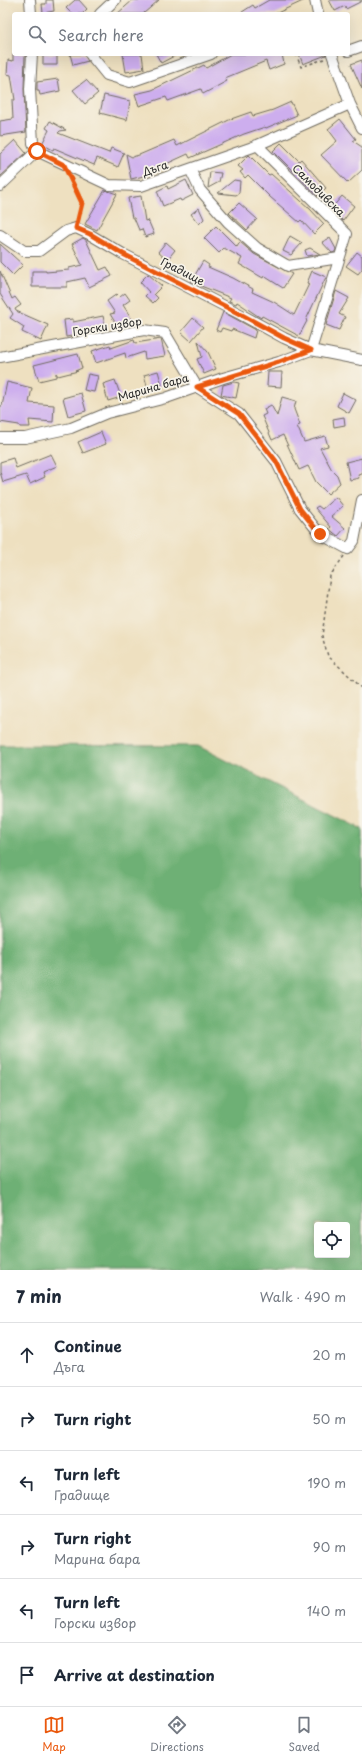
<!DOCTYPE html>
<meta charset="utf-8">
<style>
:root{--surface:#fff;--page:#f2f2f3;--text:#1f2937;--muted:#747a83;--line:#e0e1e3;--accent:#ea580c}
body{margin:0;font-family:"Playpen Sans",sans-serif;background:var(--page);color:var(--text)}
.controls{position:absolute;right:12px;bottom:12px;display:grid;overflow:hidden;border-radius:4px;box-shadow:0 4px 16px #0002}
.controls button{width:36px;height:36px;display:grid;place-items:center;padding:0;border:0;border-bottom:1px solid var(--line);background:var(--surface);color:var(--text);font:20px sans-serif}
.stop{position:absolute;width:12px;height:12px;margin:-9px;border:3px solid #ea580c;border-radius:50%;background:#fff}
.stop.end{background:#ea580c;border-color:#fff;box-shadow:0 1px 4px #0008}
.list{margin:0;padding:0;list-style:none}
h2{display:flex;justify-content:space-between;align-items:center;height:52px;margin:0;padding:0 16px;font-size:17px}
h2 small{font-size:13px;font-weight:400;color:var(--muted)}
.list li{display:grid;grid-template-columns:26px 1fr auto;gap:12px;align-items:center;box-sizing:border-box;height:64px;padding:0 16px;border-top:1px solid var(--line)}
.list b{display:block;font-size:15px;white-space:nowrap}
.list p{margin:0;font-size:13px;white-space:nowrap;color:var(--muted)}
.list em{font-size:13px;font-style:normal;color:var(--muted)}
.icon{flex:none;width:22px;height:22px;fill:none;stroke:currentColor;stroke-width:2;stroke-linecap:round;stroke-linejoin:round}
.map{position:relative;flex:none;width:362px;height:1270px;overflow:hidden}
.search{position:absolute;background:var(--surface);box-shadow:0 4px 16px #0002;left:12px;right:12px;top:12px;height:44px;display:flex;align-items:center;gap:10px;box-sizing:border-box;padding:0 14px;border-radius:4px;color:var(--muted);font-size:15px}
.sheet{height:436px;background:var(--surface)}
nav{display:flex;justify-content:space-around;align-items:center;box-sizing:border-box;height:56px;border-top:1px solid var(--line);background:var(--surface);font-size:11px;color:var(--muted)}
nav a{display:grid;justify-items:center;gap:2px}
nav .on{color:var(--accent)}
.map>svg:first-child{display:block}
.forest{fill:#6eb074;stroke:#4c6e50;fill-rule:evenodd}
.building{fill:#cdaeee}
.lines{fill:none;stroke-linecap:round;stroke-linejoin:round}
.minor-casing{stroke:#6f6a5f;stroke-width:12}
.path{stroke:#6f6a5f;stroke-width:1.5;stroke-dasharray:3 3;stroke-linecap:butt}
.minor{stroke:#fff;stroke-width:10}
.route{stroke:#ea580c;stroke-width:5}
.labels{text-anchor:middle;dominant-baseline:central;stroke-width:3.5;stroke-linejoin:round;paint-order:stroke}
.street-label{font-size:11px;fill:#2b2b2b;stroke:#f7f3e8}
</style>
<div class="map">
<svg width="362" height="1270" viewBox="0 0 362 1270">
<rect width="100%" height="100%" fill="#f7f3e8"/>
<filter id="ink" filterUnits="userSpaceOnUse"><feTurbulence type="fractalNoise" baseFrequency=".025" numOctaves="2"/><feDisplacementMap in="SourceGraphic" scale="8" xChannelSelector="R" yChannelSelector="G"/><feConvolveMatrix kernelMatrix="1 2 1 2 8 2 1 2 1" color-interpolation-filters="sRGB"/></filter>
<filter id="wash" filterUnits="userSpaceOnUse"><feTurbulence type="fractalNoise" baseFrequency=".012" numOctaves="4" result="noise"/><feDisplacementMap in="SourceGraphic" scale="16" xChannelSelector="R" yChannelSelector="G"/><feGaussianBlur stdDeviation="0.9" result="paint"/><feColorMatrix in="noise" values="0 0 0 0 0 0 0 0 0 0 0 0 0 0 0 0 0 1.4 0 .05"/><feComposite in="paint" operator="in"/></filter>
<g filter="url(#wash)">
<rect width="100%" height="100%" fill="#eee0c0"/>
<path class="forest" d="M0 745 198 746 362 829V1270H0ZM317 1225H347V1255H317Z"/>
<g id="blocks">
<path class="building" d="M46 0H53L54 11 43 13 42 4H46Z
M75 0H79L87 9 82 14H72L66 8Z
M133 0H159L143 14H117Z
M269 0H305L275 14H239L253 5 255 8Z
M329 0H362V1L346 9 345 6 335 11Z
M13 54H25L24 89 26 132 0 136V121L13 119 12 100H15L11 75 7 74 8 60 13 61Z
M43 54H57V65H43Z
M70 54H84L88 61 73 65Z
M123 54H142L144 69 126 72Z
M156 54H178L161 63Z
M231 54H282L284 64 269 70 266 61 225 78 227 81 203 94 201 89 168 101 166 97 139 106 135 94 152 90 204 65 206 68Z
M299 54H326V55L303 64Z
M362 60V89L351 64Z
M58 79 60 91 40 95 39 91H37V82Z
M86 80 98 93 85 104 73 90Z
M104 95 130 101 127 120 100 113Z
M291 102 297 115 266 128 265 127 244 134 190 158 188 154 164 165 165 167 144 176 131 179 126 154 132 157 139 155 174 140 177 146 231 119 251 112 253 116 273 110Z
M340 119 356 139 353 141 362 147V170L348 183 321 155 337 141 328 129Z
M50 121 66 130 60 131 58 133 109 153 111 148 124 153 118 167 97 158 94 165 54 148 53 150 42 144 49 130 46 128Z
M15 140 26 153 0 177V154Z
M281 143 299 161 301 159 326 188 318 196 273 151Z
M249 155 269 175 271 174 310 209 324 224 314 234 301 220 299 222 270 197 248 175 245 178 240 172 243 170 238 166Z
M210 172 221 173 219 182 208 188Z
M186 180 193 195 181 201 180 199 163 206 157 191 167 186 168 189Z
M234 180 240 181 239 193 236 195 218 193Z
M105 190 117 194 97 230 85 224Z
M141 196 145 221 148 220 154 234 145 237 142 229 139 230 134 218H132L128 198Z
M342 196 354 206 343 221 331 209Z
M239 203 257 219 247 230 229 213Z
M199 208 204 219 199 224 191 214Z
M216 226 237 247 240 242 254 254 292 274 283 288 264 276 263 278 239 264 242 258 224 248 219 253 204 238Z
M290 236 302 243 291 255 283 251Z
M83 238 86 240 100 270 107 267 112 276 89 287 85 278 67 282V287H32V271H46V272L69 270V268L82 265 72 244Z
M330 238 336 249 335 252 332 253 322 242Z
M166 242 175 250 167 260 158 252Z
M0 244 23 265 13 275 0 262Z
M310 248 320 254 307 256 305 250Z
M357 252 362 256V269L358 274 346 266Z
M203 261 209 265 208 267 233 278 253 289 252 292 274 302 294 315 309 284 307 283 312 271 326 277 306 320 307 321 299 336 262 316 261 318 237 302 236 304 229 301 231 298 191 282Z
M0 271 12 299 15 297 21 305 15 309 16 311 48 325 41 341 22 332 24 327 10 318 13 314 0 294Z
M148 274 162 286 154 294 158 298 153 303 145 296 149 292 140 282Z
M336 291 349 298 339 314 345 317 339 330 326 325Z
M125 293 130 300 123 305 132 319 118 327 110 314 115 313 107 301 117 294 120 297Z
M223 312 256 330 254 338 232 329 231 331 222 328 220 332 216 330Z
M103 316 106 330 66 337 64 320 73 319V322Z
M193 318 203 327 191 341 181 332Z
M161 339 165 356 145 359 144 352 126 358 125 353 96 363 92 351 110 345 111 348 134 340 135 343Z
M198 341 208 352 216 369 204 374 197 359 202 357Z
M78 354 82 368 75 371H78L58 376 56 373V377L39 381 34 365Z
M158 371 162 385 148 389 144 375Z
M268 372H282L281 387 267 386Z
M88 374 98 376 94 392 84 390Z
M115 380 121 397 108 401 103 384Z
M7 382 32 388 29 403 54 405 53 422 29 420 30 427H20L19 425 0 422V406H2Z
M234 382 239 383 236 398 221 395 223 385Z
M81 393 86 411 68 416 63 398Z
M343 393 356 400 349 413 337 406Z
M282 397 296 401 294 409 300 425 297 426 304 442 325 436 328 446 320 448 332 470 337 475 340 483 328 494 316 482 308 466 299 470 283 435 272 440 262 416 266 414 264 409 271 405 277 416Z
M344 417 345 425 334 427 333 419Z
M101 432 106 444 83 453 78 442Z
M51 454 57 466 43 472 45 477 30 484 26 475 3 482 0 472V462L13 458 16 468Z
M362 458V474L358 475 359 478 350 480 346 462Z
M336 497 343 506 331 516 345 528 338 536 329 529 331 527 315 508 318 506 322 509Z"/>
</g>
</g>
<g filter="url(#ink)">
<use href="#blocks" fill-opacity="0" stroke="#6f6a5f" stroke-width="1"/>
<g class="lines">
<defs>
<path id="minor" d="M30 0 31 14
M315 0 318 14
M100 14 115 0
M348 51 362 46
M32 54 30 89 33 143 37 151 109 185 141 186 253 147 350 104
M90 54 107 75 130 82 211 54
M332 54 350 104 362 128
M190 169 200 190 228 222 257 248 288 266 339 258
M0 186 37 151
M0 235 24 251H39L66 231 76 228 89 234 123 254 240 314 284 338 311 350 362 360
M0 357 144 330 165 333 197 387 239 414 276 461 300 509 320 534 348 549 354 541 362 500
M0 438H25L71 428 107 413 166 398 223 378 279 362 311 350 347 234 257 145"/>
</defs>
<use href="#minor" class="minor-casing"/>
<path class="path" d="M296 54 301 67 324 59
M71 178 82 203 78 219
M344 556 330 576 322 636 328 656 362 688"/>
<use href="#minor" class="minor"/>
</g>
</g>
<g class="lines" filter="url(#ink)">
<path class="route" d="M37 151 64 165 82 203 76 228 90 234 123 254 240 314 284 338 311 350 279 362 197 387 239 414 276 461 300 509 320 534"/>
</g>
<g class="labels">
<g class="street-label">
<text transform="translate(155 168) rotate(-19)">Дъга</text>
<text transform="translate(319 190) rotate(45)">Самодивска</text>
<text transform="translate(183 271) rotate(27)">Градище</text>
<text transform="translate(107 326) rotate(-9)">Горски извор</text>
<text transform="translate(153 387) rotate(-16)">Марина бара</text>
</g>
</g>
</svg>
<div class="controls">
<button><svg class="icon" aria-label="locate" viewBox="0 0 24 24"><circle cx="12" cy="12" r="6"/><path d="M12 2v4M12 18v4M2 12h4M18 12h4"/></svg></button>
</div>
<div class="stop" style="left:37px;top:151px"></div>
<div class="stop end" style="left:320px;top:534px"></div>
<div class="search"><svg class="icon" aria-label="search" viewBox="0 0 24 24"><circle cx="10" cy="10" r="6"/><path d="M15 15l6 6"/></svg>Search here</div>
</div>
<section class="sheet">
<h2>7 min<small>Walk · 490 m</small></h2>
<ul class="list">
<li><svg class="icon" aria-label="ahead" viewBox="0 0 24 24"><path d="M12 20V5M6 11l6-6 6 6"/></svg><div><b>Continue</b><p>Дъга</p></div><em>20 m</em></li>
<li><svg class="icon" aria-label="right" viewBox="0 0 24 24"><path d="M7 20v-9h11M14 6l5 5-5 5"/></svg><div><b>Turn right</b></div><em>50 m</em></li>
<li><svg class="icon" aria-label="left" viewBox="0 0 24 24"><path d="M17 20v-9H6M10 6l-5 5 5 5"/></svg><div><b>Turn left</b><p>Градище</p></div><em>190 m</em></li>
<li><svg class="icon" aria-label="right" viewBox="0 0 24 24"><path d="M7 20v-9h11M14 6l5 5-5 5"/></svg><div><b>Turn right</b><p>Марина бара</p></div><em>90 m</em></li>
<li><svg class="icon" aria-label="left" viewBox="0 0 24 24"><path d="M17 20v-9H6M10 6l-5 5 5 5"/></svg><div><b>Turn left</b><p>Горски извор</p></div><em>140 m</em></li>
<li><svg class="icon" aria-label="arrive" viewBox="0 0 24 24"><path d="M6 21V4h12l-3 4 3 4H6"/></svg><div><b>Arrive at destination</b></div></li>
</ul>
</section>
<nav>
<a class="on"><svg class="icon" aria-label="map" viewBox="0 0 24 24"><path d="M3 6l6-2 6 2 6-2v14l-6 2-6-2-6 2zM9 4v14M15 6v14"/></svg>Map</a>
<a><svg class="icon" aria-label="directions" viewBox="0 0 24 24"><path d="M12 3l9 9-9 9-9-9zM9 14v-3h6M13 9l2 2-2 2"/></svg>Directions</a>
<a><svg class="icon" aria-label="saved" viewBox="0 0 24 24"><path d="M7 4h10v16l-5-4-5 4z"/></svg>Saved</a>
</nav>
